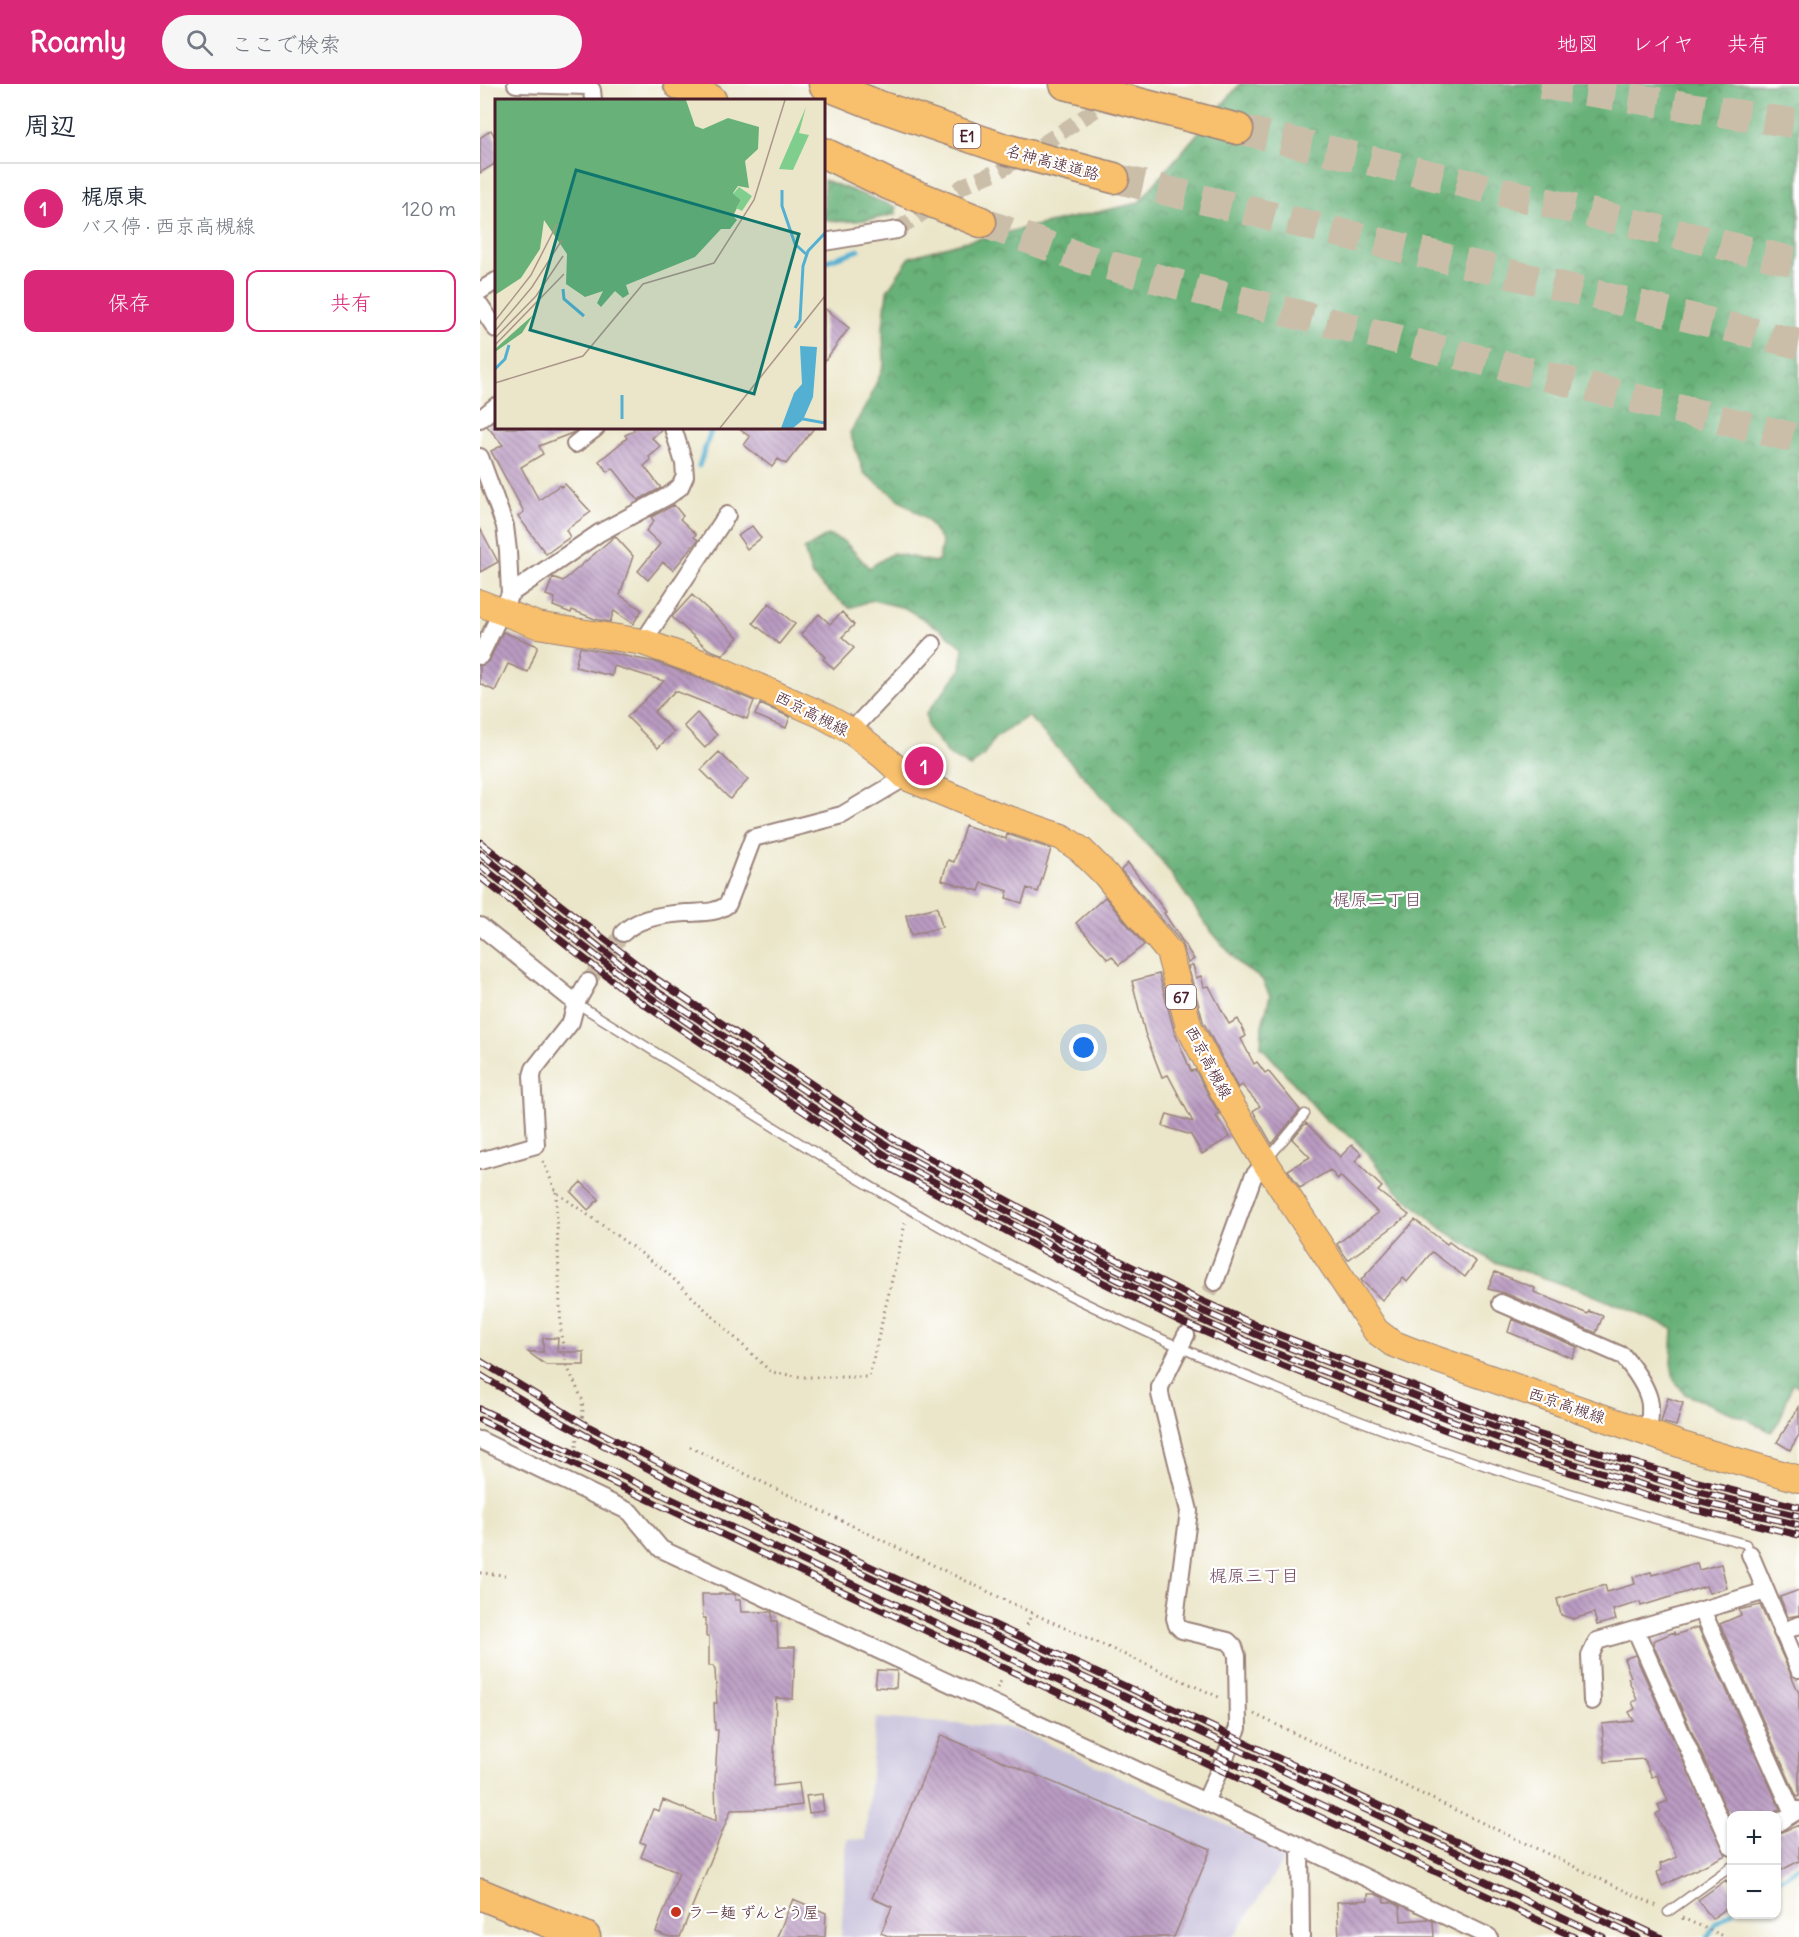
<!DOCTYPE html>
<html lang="ja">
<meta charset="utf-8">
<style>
:root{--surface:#fff;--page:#f6f6f7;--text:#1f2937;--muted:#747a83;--line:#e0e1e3;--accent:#db2777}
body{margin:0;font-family:Delius,"Klee One",sans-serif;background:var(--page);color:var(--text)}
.controls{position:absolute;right:18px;bottom:18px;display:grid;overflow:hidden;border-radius:12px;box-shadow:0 2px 4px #0004}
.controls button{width:54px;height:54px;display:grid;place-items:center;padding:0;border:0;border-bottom:2px solid var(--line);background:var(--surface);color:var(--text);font:30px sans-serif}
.you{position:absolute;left:604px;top:964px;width:21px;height:21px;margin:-15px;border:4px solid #fff;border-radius:50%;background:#1a73e8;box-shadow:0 0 0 9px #1a73e833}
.badge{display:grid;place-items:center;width:39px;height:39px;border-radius:50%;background:var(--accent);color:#fff;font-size:20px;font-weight:700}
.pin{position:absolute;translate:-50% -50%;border:3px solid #fff;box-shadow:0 2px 6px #0006}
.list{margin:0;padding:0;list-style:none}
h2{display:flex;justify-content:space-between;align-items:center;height:78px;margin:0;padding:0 24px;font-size:26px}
h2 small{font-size:20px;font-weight:400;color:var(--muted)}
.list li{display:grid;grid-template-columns:39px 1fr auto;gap:18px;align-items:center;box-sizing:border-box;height:90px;padding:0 24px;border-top:2px solid var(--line)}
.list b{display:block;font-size:22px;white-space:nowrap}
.list p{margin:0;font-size:20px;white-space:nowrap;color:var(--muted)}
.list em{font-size:20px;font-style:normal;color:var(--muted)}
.actions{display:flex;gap:12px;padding:18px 24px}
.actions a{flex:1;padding:14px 0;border:2px solid var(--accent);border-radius:12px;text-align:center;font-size:21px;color:var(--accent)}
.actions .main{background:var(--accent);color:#fff}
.icon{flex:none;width:33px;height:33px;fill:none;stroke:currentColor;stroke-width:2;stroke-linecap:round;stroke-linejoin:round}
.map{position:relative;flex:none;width:1319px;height:1853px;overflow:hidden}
header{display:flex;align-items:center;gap:36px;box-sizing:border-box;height:84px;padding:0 30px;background:var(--accent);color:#fff}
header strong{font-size:28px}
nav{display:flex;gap:33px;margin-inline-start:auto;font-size:21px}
.search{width:420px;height:54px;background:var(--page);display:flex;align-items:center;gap:15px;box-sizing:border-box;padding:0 21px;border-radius:33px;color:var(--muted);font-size:22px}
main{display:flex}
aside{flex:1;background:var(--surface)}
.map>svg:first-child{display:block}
.industrial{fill:#c6c0da}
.forest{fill:url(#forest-crowns);stroke:#596852;stroke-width:1.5}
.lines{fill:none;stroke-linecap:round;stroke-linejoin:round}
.stream{stroke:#54b0d2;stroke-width:5}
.building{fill:url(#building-back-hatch)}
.street-tunnel{stroke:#cbbea9;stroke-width:16;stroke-dasharray:16 8;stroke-linecap:butt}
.highway-tunnel{stroke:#cbbea9;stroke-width:30;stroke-dasharray:30 15;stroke-linecap:butt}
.lane-casing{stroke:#9a827a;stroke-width:11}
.street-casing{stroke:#9a827a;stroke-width:20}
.primary-casing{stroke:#9a827a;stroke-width:28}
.highway-casing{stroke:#9a827a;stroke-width:33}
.path{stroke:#9a827a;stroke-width:3;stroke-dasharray:1.5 4.5;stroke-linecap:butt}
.lane{stroke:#fff;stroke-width:8}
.street{stroke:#fff;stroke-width:16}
.primary{stroke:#f8bf6c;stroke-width:26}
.highway{stroke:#f8bf6c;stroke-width:30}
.rail-casing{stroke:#4a1f2b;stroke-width:7}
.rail{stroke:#fff;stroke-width:4.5;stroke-dasharray:14;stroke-linecap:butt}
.poi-dot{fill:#c8321e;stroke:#fff;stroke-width:2}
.labels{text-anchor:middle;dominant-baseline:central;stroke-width:4.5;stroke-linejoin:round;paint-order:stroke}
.shield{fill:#fff;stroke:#80626b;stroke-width:1.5}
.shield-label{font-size:15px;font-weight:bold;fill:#4a1f2b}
.street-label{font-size:16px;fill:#4a1f2b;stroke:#fff}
.poi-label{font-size:16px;fill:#4a1f2b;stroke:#fff;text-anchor:start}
.neighbourhood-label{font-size:18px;fill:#714a60;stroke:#fff}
.inset-river{fill:none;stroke:#54b0d2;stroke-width:3}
.inset-road{fill:none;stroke:#ab968a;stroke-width:1.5}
.view{fill:#0f766e;fill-opacity:0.15;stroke:#0f766e;stroke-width:3}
.inset-edge{fill:none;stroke:#4a1f2b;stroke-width:3}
</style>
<header>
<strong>Roamly</strong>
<div class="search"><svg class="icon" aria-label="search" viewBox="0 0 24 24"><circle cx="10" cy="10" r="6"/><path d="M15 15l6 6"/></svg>ここで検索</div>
<nav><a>地図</a><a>レイヤ</a><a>共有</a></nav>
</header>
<main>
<aside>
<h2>周辺<small></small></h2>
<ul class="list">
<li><span class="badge">1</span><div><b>梶原東</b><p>バス停 · 西京高槻線</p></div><em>120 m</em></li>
</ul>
<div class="actions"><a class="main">保存</a><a>共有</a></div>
</aside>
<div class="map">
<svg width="1319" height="1853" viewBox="0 0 1319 1853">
<defs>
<pattern id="forest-crowns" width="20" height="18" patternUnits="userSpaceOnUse" patternTransform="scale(1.5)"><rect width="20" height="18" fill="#68b178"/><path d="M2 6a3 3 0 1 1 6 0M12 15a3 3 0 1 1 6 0" fill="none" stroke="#588f63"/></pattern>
<pattern id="building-back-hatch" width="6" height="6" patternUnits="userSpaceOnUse" patternTransform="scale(1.5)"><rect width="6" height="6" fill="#ba9bc2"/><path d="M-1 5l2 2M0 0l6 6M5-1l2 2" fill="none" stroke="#997e9e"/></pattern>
</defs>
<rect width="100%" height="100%" fill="#fff"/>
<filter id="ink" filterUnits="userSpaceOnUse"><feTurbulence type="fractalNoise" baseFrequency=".0167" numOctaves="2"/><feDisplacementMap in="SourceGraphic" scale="12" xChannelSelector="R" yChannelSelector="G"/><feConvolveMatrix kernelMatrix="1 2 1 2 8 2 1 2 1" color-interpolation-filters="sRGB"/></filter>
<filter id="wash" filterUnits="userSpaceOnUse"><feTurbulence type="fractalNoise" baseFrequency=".008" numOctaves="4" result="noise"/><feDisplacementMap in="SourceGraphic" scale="24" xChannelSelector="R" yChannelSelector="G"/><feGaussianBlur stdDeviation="1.35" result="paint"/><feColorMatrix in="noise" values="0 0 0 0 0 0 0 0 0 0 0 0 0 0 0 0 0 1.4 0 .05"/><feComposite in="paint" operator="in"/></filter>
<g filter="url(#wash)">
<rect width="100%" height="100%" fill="#ebe6c9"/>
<path class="industrial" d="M396 1634 534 1644 808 1769 754 1853H361L367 1755 385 1756Z"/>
<path class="forest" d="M760 0H1319V1302L1312 1300 1300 1336 1291 1348 1268 1336 1205 1310 1194 1296 1191 1279 1193 1245 1101 1206 1012 1177 962 1145 916 1106 888 1070 875 1056 846 1036 781 962 782 941 790 912 782 895 761 882 731 847 682 777 548 632 514 655 504 671 490 683 469 671 448 644 446 630 481 585 483 563 460 545 425 524 392 516 370 524 350 509 332 492 324 465 348 451 365 458 389 484 413 469 454 478 459 476 462 458 448 437 384 389 370 349 389 316 404 281 403 245 407 207 430 173 479 159 658 119Z
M344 96 416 123V130C397 135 363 141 344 135Z"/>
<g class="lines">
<path class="stream" d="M344 178 379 166
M219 382 232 344
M1296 1798 1319 1783
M1228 1853 1235 1840 1252 1828"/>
</g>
<g id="blocks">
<path class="building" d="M11 46 16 55V79L0 89V54Z
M344 224 369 244 344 278Z
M16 335V344H99L92 349 59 362 63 370 41 383 59 416 80 401 81 403 85 400 111 428 86 446 90 453 66 470 38 432 44 428 11 367 23 361 7 342Z
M153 344H183L172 354 181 363 169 373 171 376 164 382 181 404 158 416 133 384 128 388 119 377 147 354 145 351 154 347Z
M258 344H334L306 380 298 375 292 383 264 361 270 353Z
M194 421 203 432 200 435 216 450 214 453 218 456 193 486 183 478 168 496 158 487 180 460 166 447 174 437 171 433Z
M272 442 281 454 267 465 258 452Z
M0 444 18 478 0 488Z
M135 452 153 472 140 511 162 526 153 540 134 527 130 538 115 535 92 526 91 529 73 522 75 514 66 511 73 493 83 497Z
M212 511 258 553 243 571 228 565 192 533Z
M289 519 315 540 299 560 273 539Z
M362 528 374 541 362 553 374 564 354 585 343 575 345 573 321 550 339 530 350 540Z
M23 548 58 562 48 588 28 580 15 607 0 600V582L9 577Z
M100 563 175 578 230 598 274 617 267 635 195 607 174 628 194 648 178 664 147 633 184 597 134 582 132 592 95 583Z
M280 620 310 633 306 644 275 631Z
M217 629 237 651 225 664 204 642Z
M239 668 268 696 250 715 221 686Z
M485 741 526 755 527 750 571 765 558 808 547 804 542 819 526 814 528 807 502 799 499 807 462 796 468 776 474 778Z
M648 779 686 828 684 829 714 875 708 879 701 858 641 786Z
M625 813 664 861 639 881 632 872 628 875 596 839Z
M457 823 462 843 431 851 426 831Z
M713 881 716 894 721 892 724 903 729 902 749 940 758 935 766 952 761 955 774 980 777 978 785 989 788 987 820 1026 792 1060 773 1027 780 1022 762 1001 758 1004 723 937 708 882Z
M679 890 694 947 711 987 715 986 739 1030 736 1032 750 1053 722 1070 711 1051 683 1042 687 1030 713 1038 688 991 682 993 665 949 652 897Z
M826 1039 860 1073 872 1061 882 1070 875 1077 902 1103 898 1107 929 1131 868 1176 857 1160 898 1129 860 1092 858 1095 850 1086 820 1104 808 1086 830 1073 812 1055Z
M101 1098 119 1115 108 1126 91 1108Z
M935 1136 967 1160 969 1158 996 1178 985 1193 952 1168 927 1198 923 1194 902 1216 881 1196Z
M1015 1188 1055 1204 1054 1208 1108 1230 1109 1227 1123 1232 1116 1249 1025 1209 1008 1205Z
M1032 1235 1097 1263 1092 1274 1028 1248Z
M63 1254H78L77 1268H104V1281H66L48 1268H63Z
M1188 1314 1203 1319 1196 1342 1181 1338Z
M1319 1323V1351L1310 1366 1297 1358Z
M1217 1479 1219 1486 1241 1480 1247 1504 1229 1509 1226 1502 1161 1522 1160 1518 1133 1526 1136 1536 1117 1541 1114 1529 1093 1535 1081 1531 1077 1515 1125 1501 1127 1508 1155 1500 1153 1493 1171 1488 1172 1491Z
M1319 1506V1531L1308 1533 1300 1513Z
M222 1510H252L255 1511V1516H260L261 1528H292V1537H297L298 1563H315L313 1615 296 1614 293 1702 319 1699 322 1721 290 1725 251 1726 200 1853H190L176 1848 199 1789 161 1773 166 1760 160 1758 173 1725 179 1727 183 1716 236 1737 235 1696 238 1646H235L234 1619H237L235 1586 233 1582H229V1552H226V1534H223Z
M1280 1521 1319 1609V1712L1317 1713 1240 1540 1261 1531 1259 1526Z
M1218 1543 1300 1725 1290 1731H1251V1736L1174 1562 1173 1557 1194 1548 1195 1551Z
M1155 1571 1246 1771 1182 1802 1177 1788 1182 1786 1180 1780 1197 1773 1176 1730 1181 1727 1178 1721 1188 1717 1177 1691 1172 1693 1164 1675 1125 1678 1122 1640 1154 1637 1149 1628 1155 1625 1152 1618 1157 1616 1148 1594 1151 1593 1144 1575Z
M397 1586 417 1587 416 1604 395 1603Z
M461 1651 731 1765 694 1853H411L401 1849 412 1823 392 1814Z
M342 1710 344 1727 329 1729 326 1712Z
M1319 1741V1777L1296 1789V1760L1299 1758 1296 1750Z
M1246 1796 1251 1804V1821L1232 1835 1218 1816Z
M888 1810H895L904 1814V1818H912L920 1822 921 1837 948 1835 953 1837 954 1853H859L857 1818 888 1816Z
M313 1815 346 1829 345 1853H297Z"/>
</g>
</g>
<g filter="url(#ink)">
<use href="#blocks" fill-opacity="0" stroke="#9a827a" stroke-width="1.5"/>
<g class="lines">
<path class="street-tunnel" d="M417 146 485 101 519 87 563 60 615 26 639 5 649 0
M108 898 143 849
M706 1251 735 1198"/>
<path class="highway-tunnel" d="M1061 0 1319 40
M758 45 1319 179
M634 94 1319 260
M501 138 602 174 715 205 1319 355"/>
<defs>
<path id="lane" d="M96 919C242 1008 384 1105 536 1184 767 1305 1015 1393 1266 1460L1270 1470
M787 1076 825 1030
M1188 1828 1252 1782"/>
<path id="street" d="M36 0 107 2 112 6 113 16
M344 158 417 146
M0 207 16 197
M0 221 16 245
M0 335 16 322
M95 360 116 344
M0 373 25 442 28 467 30 510
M163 558 247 431
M0 572 30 510 119 449 188 412 200 403 205 392 204 379 193 344
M371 647 453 560
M0 842 96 919
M143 849C157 834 186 830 206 829 221 828 236 830 248 820L273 754 362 731 426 693
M0 1077 56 1061 52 992 54 985 91 938 96 919 108 898
M735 1198 773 1093 785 1078
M1021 1219 1143 1272C1153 1284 1165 1300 1169 1315 1172 1326 1169 1339 1168 1350
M706 1251 680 1303V1310L709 1427 695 1534 697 1541 702 1546 748 1557 754 1563 757 1572 758 1644 725 1718
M0 1356 150 1428 181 1465 820 1762 1009 1853
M1270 1470 1319 1585
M1222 1526 1313 1729
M1156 1547 1252 1763
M1302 1548 1319 1541
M1112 1617 1110 1572 1117 1557 1286 1507
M1296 1740 1319 1726
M820 1762 821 1853"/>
<path id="primary" d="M0 519 57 541 163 558 238 585 342 631 371 647 403 672 426 693 514 730 582 753 601 766 625 790 689 868 709 943 743 1007 785 1078 896 1247 912 1259 932 1267 1202 1361 1319 1395"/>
<path id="highway" d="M199 0 231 16
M344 0 399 22 525 65 634 94
M585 0 758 45
M344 69 408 100 501 138
M0 1810 105 1853"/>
</defs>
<use href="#lane" class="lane-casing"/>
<use href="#street" class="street-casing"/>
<use href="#primary" class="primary-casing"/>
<use href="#highway" class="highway-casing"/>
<path class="path" d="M63 1077 76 1108 183 1185 291 1288 322 1293H389L426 1136
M76 1108 81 1250 86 1280 102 1315 103 1330 97 1353 94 1383
M210 1363 552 1529
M0 1489 25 1491
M547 1541 552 1529 741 1614
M517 1604 521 1597
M774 1630 1177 1822
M1202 1834 1246 1853"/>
<use href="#lane" class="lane"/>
<use href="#street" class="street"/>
<use href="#primary" class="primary"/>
<use href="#highway" class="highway"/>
<defs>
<path id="rail" d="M0 758 172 892 336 1003 416 1056 624 1169 713 1213 792 1248 1058 1350 1218 1398 1319 1423
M0 769 166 900 331 1011 411 1064 620 1177 709 1221 789 1256 1055 1358 1215 1407 1319 1432
M0 781 161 907 326 1019 407 1072 616 1185 706 1229 785 1265 1052 1367 1213 1416 1319 1441
M0 793 156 915 402 1080 612 1193 702 1238 782 1273 963 1345 1049 1376 1211 1425 1319 1451
M0 1277 106 1341 306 1443 1180 1853
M0 1291C97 1350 199 1401 301 1451L1157 1853
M0 1325 1123 1853
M0 1336 1094 1853"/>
</defs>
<use href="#rail" class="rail-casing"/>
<use href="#rail" class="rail"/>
</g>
</g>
<circle class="poi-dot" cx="196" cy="1828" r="6"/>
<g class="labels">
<g class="shield">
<rect x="473.5" y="40" width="27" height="24" rx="4.5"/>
<rect x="686" y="901" width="30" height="24" rx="4.5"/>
</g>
<g class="shield-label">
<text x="487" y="52">E1</text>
<text x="701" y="913">67</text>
</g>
<g class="street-label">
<text transform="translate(573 78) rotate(15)">名神高速道路</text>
<text transform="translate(332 629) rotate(27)">西京高槻線</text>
<text transform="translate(729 978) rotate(62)">西京高槻線</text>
<text transform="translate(1087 1321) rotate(19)">西京高槻線</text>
</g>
<g class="poi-label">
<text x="208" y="1828">ラー麺 ずんどう屋</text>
</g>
<g class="neighbourhood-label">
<text x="897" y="815">梶原二丁目</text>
<text x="774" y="1491">梶原三丁目</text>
</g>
</g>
<g transform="translate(15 15)">
<rect width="330" height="330" fill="#ebe6c9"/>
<path d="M311 8 304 34 314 36 298 71 284 70Z" fill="#80ce8d"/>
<path d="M0 1H191L200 27 208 30 233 19 264 28 263 50 250 62 254 89 243 87 238 94 246 101 238 117 242 121 235 130H226L200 158 131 186 134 195 128 199 120 192 106 208 102 204 108 192 90 198 71 185 72 155 49 121 45 150 26 179 0 196ZM38 216 27 234 0 253V250Z" fill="#68b178"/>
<path d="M244 88 257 97 247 112 241 109 246 101 238 95Z" fill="#80ce8d"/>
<path d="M305 247 322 248 318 298 308 321 298 329H286L299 294 307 285Z" fill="#54b0d2"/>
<path class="inset-river" d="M287 91V107L300 145 311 155M68 190 69 200 89 217M300 229 305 221 308 167 313 152 330 134M0 270 10 260 14 246M127 320V296M308 320 330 324"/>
<path class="inset-road" d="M0 222 36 176 62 125M0 232 37 188 67 141M0 239 41 197 68 157M0 246 69 175M0 284 88 257 148 185 219 164 259 101 290 1M225 329 330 197"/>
<path class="view" d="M81 71 304 135 259 295 35 231Z"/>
<rect width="330" height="330" class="inset-edge"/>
</g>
</svg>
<div class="controls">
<button>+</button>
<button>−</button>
</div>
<div class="you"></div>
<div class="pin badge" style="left:444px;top:682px">1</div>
</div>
</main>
